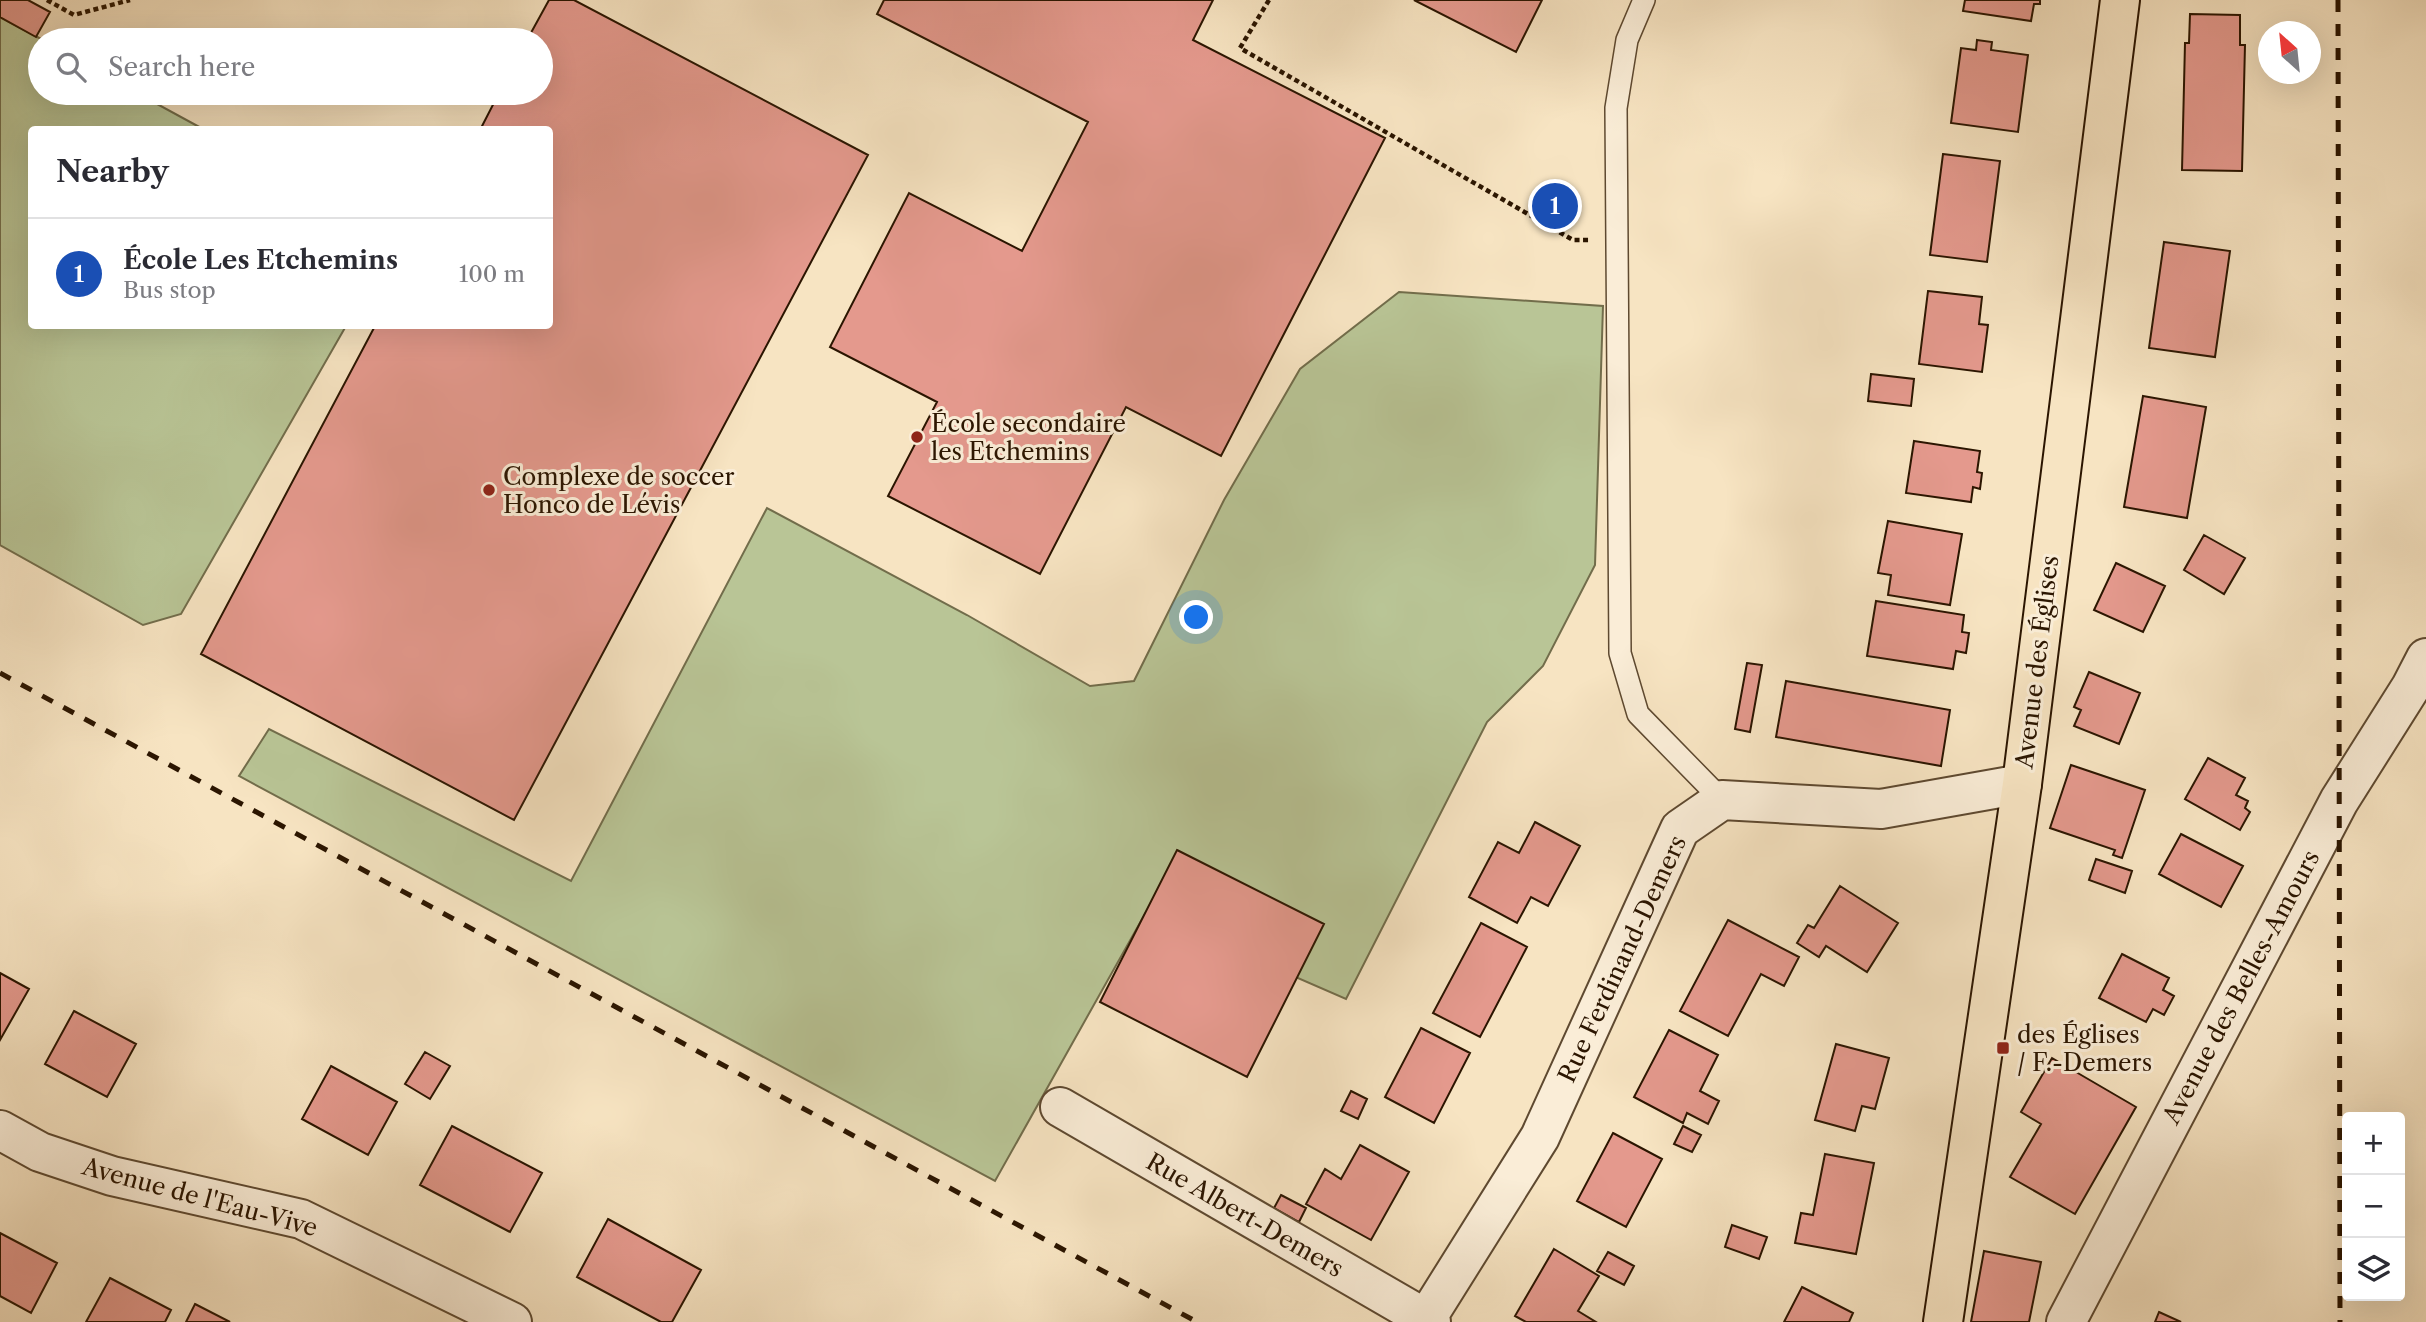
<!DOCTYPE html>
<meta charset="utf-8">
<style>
:root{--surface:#fff;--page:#f2f2f3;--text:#2b2b33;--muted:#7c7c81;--line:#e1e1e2;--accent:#8f2418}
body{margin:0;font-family:"Libre Caslon Text",serif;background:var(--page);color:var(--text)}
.controls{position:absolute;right:21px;bottom:21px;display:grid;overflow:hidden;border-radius:7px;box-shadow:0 7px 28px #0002}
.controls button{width:63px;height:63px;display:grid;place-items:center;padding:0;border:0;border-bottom:2px solid var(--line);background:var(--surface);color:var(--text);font:35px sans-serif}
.compass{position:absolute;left:2258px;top:21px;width:63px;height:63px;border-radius:50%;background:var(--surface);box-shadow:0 7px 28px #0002;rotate:333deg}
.you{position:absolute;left:1197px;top:618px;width:24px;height:24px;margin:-18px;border:5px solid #fff;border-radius:50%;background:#1a73e8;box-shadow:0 0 0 10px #1a73e833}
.badge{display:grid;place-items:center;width:46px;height:46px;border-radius:50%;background:var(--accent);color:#fff;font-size:23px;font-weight:700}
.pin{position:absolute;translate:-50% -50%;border:4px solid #fff;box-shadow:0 2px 7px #0006}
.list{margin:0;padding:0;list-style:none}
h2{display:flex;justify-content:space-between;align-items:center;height:91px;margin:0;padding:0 28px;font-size:30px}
h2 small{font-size:23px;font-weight:400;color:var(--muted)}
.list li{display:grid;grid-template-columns:46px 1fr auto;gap:21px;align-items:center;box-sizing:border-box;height:112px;padding:0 28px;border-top:2px solid var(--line)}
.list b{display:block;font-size:26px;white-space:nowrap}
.list p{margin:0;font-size:23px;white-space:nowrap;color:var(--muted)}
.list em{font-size:23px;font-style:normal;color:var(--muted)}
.icon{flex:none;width:38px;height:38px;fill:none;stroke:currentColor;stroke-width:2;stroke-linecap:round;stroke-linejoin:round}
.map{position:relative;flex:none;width:2426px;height:1322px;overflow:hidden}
.search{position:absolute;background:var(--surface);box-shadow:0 7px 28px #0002;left:28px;top:28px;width:525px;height:77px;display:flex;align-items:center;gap:18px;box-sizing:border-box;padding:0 24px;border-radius:38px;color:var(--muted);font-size:26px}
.panel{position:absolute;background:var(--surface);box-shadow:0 7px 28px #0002;left:28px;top:126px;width:525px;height:203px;border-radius:7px}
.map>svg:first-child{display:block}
.green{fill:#b9c596;stroke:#726d4b;stroke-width:2}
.building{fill:#e4998d;stroke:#2b1500;stroke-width:2}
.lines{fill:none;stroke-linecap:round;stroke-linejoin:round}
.service-casing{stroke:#5e4930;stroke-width:24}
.minor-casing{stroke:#5e4930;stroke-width:42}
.tertiary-casing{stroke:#5e4930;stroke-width:42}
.primary-casing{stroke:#2b1500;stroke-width:42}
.path{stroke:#2b1500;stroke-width:4.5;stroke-dasharray:5 3.5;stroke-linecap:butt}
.service{stroke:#faedd7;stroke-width:21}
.minor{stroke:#faedd7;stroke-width:38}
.tertiary{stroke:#faedd7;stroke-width:38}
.primary{stroke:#f7e4c2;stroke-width:38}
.rail{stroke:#2b1500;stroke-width:5;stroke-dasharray:12 12;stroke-linecap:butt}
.poi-dot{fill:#8f2418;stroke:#faedd7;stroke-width:2.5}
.labels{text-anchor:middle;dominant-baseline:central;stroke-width:6;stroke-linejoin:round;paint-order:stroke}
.poi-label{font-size:24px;fill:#2b1500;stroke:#faedd7;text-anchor:start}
.street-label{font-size:24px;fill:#2b1500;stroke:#faedd7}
</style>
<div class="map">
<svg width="2426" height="1322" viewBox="0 0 2426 1322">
<rect width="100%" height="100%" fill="#f7e4c2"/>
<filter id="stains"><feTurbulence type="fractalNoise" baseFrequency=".00286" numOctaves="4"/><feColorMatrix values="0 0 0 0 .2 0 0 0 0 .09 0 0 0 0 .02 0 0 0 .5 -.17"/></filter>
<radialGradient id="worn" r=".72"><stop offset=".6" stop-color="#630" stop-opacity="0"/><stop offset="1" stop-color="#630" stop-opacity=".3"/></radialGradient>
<path class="green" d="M0 17 43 40H40V93H137L203 129 32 130V326H346L181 614 143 625 0 545Z
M1399 292 1603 306 1595 565 1543 666 1487 722 1346 999 1146 912 995 1181 239 776 269 729 571 881 767 508 967 615 1090 686 1134 681 1224 500 1300 369Z"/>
<path class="building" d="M0 0H28L50 12 36 37 0 17Z
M549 0H574L868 155 514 820 201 654 375 326H550V130H480L499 93H541V40H527Z
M884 0H1213L1193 40 1385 138 1221 456 1126 407 1040 574 888 496 937 402 830 347 909 193 1022 251 1088 122 877 14Z
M1414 0H1542L1516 52Z
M1965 0H2040V4H2034L2031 21 1963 11Z
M2190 14 2240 15V45H2245L2242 171 2182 170 2185 43H2189Z
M1977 40 1992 42 1991 50 2028 55 2018 132 1951 123 1961 48 1976 50Z
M1943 154 2000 161 1987 262 1930 255Z
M2164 242 2230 251 2215 357 2149 348Z
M1928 291 1982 297 1979 324 1988 325 1982 372 1919 364Z
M1871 374 1914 379 1911 406 1868 401Z
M2143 396 2206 407 2187 518 2124 507Z
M1914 441 1980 451 1977 472 1982 473 1980 489 1973 487 1971 502 1906 493Z
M1888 521 1962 534 1950 605 1888 595 1891 575 1878 573Z
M2204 535 2245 558 2224 594 2184 570Z
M2116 563 2165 586 2143 632 2094 610Z
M1876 601 1964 615 1962 632 1969 633 1966 653 1956 651 1953 669 1867 656Z
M1747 663 1762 665 1750 732 1735 729Z
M2089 672 2140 693 2119 744 2074 726 2081 710 2074 707Z
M1786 681 1950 710 1941 766 1776 737Z
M2208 758 2245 778 2236 795 2248 801 2245 808 2250 812 2240 830 2185 799Z
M2071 765 2145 790 2122 858 2113 855 2115 850 2050 828Z
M1535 822 1580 846 1548 906 1531 897 1517 923 1469 897 1498 842 1519 853Z
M2181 834 2243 866 2221 907 2159 874Z
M1177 850 1324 924 1247 1077 1100 1002Z
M2096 859 2132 871 2125 893 2089 880Z
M1840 886 1898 923 1867 972 1826 946 1819 957 1797 943 1808 925 1814 928Z
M1728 920 1799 957 1784 986 1761 974 1728 1036 1680 1011Z
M1481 923 1527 947 1480 1037 1433 1013Z
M2122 954 2169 978 2163 990 2174 996 2164 1015 2153 1009 2146 1022 2099 998Z
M0 973 29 989 0 1040Z
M74 1011 136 1044 107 1097 45 1064Z
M1421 1028 1470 1053 1434 1123 1385 1097Z
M1669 1030 1718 1055 1700 1091 1719 1101 1708 1124 1687 1113 1683 1123 1634 1097Z
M1836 1044 1889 1058 1875 1109 1862 1106 1855 1131 1815 1120Z
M425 1052 450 1066 430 1099 405 1084Z
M2052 1058 2136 1107 2075 1214 2010 1177 2041 1124 2021 1112Z
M331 1066 397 1102 368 1155 302 1119Z
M1351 1091 1367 1099 1358 1119 1341 1111Z
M452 1126 542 1173 510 1232 420 1185Z
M1683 1126 1701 1135 1692 1152 1674 1144Z
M1613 1133 1662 1159 1626 1227 1577 1201Z
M1360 1145 1409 1172 1371 1240 1306 1204 1325 1169 1341 1179Z
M1825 1154 1874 1163 1856 1254 1795 1243 1801 1213 1813 1215Z
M1281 1195 1306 1208 1299 1222 1274 1208Z
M608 1219 701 1270 672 1322H661L577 1277Z
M1732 1225 1767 1237 1759 1259 1725 1247Z
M0 1233 57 1263 31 1313 0 1296Z
M1554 1249 1599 1276 1578 1311 1596 1322H1526L1515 1316Z
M1984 1251 2041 1262 2029 1322H1971Z
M1608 1252 1634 1266 1624 1285 1597 1271Z
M110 1278 171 1310 165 1322H86Z
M1802 1287 1853 1313 1849 1322H1784Z
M195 1304 230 1322H186Z
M2159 1312 2181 1322H2155Z"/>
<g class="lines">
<defs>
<path id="service" d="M1644 0 1627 40 1616 108 1620 653 1638 714 1722 800"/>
<path id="minor" d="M1060 1107 1431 1322
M0 1130 40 1152 112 1176 301 1219 512 1322
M1426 1319 1540 1137 1680 829 1722 800 1881 809 2022 784"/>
<path id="tertiary" d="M2066 1322 2339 801 2411 687 2426 658"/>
<path id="primary" d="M1943 1322 2022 784 2120 0"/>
</defs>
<use href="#service" class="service-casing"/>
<use href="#minor" class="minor-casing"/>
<use href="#tertiary" class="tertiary-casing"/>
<use href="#primary" class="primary-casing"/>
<path class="path" d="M47 0 74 15 130 0
M1269 0 1240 48 1573 240H1590"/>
<use href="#service" class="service"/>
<use href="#minor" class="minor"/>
<use href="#tertiary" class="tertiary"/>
<use href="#primary" class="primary"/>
<path class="rail" d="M2338 0 2340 1322
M0 673 1197 1322"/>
</g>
<g class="poi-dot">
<circle cx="917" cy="437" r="7"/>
<circle cx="489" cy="490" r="7"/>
<rect x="1996" y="1041" width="14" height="14" rx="3.5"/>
</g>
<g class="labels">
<g class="poi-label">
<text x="931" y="423">École secondaire<tspan x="931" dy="28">les Etchemins</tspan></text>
<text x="503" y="476">Complexe de soccer<tspan x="503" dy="28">Honco de Lévis</tspan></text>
<text x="2017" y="1034">des Églises<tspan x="2017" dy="28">/ F.-Demers</tspan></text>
</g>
<g class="street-label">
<text transform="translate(2037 662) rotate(-83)">Avenue des Églises</text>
<text transform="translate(1622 959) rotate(-65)">Rue Ferdinand-Demers</text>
<text transform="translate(2241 987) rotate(-62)">Avenue des Belles-Amours</text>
<text transform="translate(200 1197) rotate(15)">Avenue de l'Eau-Vive</text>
<text transform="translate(1245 1215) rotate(30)">Rue Albert-Demers</text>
</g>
</g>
<rect width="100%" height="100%" filter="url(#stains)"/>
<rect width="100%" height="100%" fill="url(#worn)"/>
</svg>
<div class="controls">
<button>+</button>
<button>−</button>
<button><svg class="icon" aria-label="layers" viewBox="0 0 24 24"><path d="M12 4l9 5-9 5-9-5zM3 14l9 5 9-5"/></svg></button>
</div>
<svg class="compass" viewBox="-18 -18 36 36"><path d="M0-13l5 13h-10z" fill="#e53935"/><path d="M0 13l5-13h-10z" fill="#7c7c81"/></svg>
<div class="you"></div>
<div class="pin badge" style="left:1555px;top:206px;background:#1a4fb4">1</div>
<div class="search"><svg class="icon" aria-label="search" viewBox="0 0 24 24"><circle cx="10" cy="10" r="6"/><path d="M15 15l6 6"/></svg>Search here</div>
<section class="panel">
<h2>Nearby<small></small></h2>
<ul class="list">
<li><span class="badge" style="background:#1a4fb4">1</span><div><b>École Les Etchemins</b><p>Bus stop</p></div><em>100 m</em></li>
</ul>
</section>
</div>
